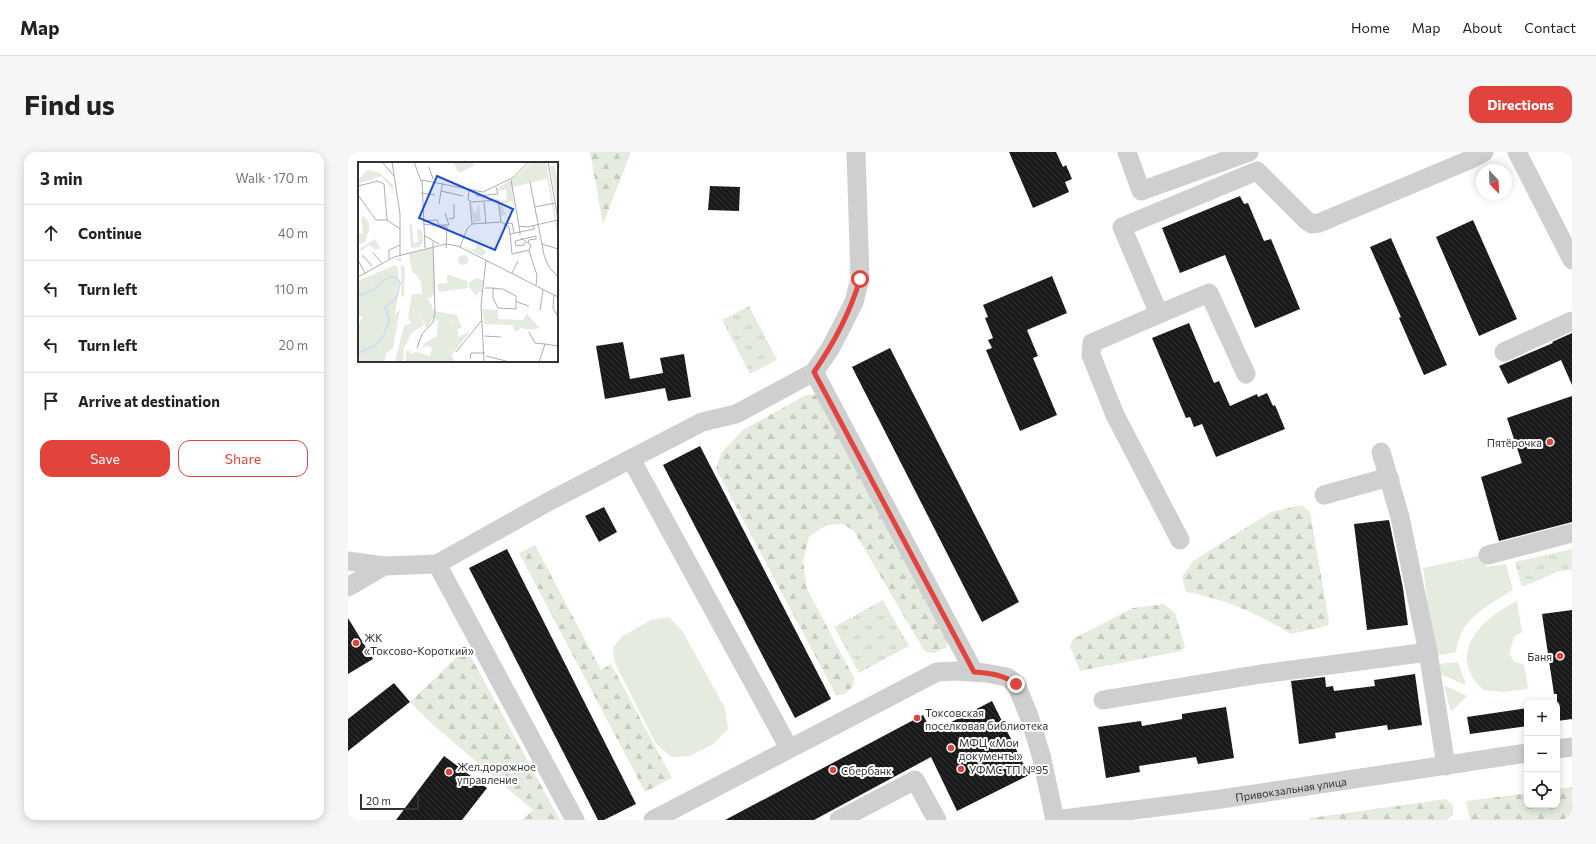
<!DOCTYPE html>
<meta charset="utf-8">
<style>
:root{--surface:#fff;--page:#f6f6f6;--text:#202124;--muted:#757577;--line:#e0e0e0;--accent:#e0443d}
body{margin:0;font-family:Commissioner,sans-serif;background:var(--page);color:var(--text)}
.controls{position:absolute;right:12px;bottom:12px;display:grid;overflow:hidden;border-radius:8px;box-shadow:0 2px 10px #0003}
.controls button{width:36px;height:36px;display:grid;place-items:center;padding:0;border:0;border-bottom:1px solid var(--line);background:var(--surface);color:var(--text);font:20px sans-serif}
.compass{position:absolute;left:1128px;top:12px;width:36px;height:36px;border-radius:50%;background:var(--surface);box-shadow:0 2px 10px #0003;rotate:157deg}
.scale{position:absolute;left:12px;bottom:10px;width:59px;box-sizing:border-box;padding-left:4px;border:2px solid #323232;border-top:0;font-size:11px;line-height:14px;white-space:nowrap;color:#323232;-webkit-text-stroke:3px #fff;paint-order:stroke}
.stop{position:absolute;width:12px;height:12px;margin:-9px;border:3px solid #e0443d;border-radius:50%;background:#fff}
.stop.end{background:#e0443d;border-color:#fff;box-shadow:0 1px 4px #0008}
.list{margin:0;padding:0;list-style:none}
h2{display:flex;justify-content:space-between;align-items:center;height:52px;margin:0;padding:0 16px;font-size:17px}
h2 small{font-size:13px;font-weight:400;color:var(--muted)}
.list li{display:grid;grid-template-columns:26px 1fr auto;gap:12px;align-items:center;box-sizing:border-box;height:56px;padding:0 16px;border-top:1px solid var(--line)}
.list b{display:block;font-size:15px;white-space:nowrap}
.list em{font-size:13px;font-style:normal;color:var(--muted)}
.actions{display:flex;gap:8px;padding:12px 16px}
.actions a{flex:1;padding:9px 0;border:1px solid var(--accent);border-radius:12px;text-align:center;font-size:14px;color:var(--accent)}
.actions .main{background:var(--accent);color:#fff}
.icon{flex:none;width:22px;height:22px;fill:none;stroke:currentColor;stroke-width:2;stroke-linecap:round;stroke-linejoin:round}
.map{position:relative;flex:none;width:1224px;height:668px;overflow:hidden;border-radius:12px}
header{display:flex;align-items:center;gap:24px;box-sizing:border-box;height:56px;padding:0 20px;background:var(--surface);border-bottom:1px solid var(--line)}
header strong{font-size:19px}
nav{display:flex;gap:22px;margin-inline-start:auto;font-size:14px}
.intro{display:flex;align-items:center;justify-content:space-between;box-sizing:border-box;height:96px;padding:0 24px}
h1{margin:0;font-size:28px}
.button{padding:10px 18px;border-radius:12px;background:var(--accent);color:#fff;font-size:14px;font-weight:700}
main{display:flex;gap:24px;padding:0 24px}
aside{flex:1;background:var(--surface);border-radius:12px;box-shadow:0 2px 10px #0003}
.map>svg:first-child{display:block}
.grass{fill:#e4ebdf}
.forest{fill:url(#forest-firs)}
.park{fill:url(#park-tufts)}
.building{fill:url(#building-back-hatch)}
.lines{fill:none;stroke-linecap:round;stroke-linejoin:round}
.minor{stroke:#cfcfcf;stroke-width:19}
.route{stroke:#e0443d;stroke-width:5}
.poi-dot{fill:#e0443d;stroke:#fff;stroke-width:1.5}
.labels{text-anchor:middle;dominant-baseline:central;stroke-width:4;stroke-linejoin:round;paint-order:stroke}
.poi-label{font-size:11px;fill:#323232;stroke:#fff;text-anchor:start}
.street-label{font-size:11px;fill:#323232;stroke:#fff}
.inset-river{fill:none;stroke:#cfdeed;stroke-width:2}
.inset-road{fill:none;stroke:#adadad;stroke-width:1}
.view{fill:#1d4ed8;fill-opacity:0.15;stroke:#1d4ed8;stroke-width:2}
.inset-edge{fill:none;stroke:#323232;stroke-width:2}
</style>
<header>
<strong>Map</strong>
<nav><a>Home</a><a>Map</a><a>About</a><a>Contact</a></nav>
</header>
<div class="intro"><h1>Find us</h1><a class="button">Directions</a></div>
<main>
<aside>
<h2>3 min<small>Walk · 170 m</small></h2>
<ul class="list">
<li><svg class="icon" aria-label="ahead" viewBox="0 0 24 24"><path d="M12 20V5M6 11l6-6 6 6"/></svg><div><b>Continue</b></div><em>40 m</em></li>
<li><svg class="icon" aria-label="left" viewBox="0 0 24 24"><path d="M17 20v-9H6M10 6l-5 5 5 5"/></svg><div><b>Turn left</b></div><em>110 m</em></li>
<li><svg class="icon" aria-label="left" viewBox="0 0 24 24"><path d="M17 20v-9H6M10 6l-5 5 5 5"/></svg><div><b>Turn left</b></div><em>20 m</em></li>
<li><svg class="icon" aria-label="arrive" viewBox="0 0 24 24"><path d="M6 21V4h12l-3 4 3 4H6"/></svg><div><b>Arrive at destination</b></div></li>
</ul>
<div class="actions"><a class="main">Save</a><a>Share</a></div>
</aside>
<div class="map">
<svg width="1224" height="668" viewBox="0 0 1224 668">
<defs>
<pattern id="forest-firs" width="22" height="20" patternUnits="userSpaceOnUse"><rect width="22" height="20" fill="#e4ebdf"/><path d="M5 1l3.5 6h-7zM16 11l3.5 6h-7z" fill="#c4cac0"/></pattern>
<pattern id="park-tufts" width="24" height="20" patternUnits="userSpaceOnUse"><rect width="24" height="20" fill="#e4ebdf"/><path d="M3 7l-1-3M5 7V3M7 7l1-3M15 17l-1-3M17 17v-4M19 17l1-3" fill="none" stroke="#c4cac0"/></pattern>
<pattern id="building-back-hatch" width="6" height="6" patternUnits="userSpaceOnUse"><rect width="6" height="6" fill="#191919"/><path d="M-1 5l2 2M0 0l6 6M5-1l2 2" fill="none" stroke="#323232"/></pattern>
</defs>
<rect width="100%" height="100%" fill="#fff"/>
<path class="grass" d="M1135 403 1139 415 1158 412 1165 438C1150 447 1128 459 1118 473 1112 481 1110 491 1108 500L1087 504 1075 416Z
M1169 449 1174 480 1166 485 1161 502 1167 510 1176 512 1180 537 1155 540 1135 538C1097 501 1133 467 1169 449Z
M321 465 335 480 377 556 380 577 365 592 342 604 323 605 308 592 267 511 265 496 273 485 303 468Z
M1110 510 1118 533 1092 522 1091 512Z
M1096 533 1119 544 1103 560Z"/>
<path class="forest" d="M242 0H283L255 72Z
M458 243H469L600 485 599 495 587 501 577 500 506 379 495 372 478 373 461 385 455 409 459 437 506 526 505 534 497 542 488 543 368 317 373 301 395 278Z
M954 353 962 360 981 470 979 474 943 482C911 462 874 446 838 440L834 425 845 409 923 360Z
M187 393 253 518 263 512 324 626 297 640 171 401Z
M816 452 827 461 837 495 833 499 732 519 722 494 725 487 785 456Z
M118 496 212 668H174L185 658 83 571 62 550Z
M1224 635V668H1122L1118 649 1179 641V653H1209V637Z
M1098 647 1105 653V662L1099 668H960L962 666Z"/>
<path class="park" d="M401 154 429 208 402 222 374 168Z
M1224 397V418L1212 419 1174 435 1167 410Z
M535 448 561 494 511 521 486 475Z"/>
<path class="building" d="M661 0H708L715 15 718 13 724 27 717 30 721 40 685 56Z
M362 34 392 35 391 59 360 58Z
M892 44 896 52 900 51 916 89 923 87 952 157 907 176 877 103 832 121 814 76Z
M1125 68 1169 167 1131 184 1088 85Z
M1043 86 1099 213 1076 223 1051 166 1053 165 1022 95Z
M704 124 719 161 679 178 690 204 685 206 709 263 672 279 638 198 644 196 640 188 645 186 637 166 640 165 635 153Z
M841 171 866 231 871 229 882 254 909 242 910 245 919 241 925 254 927 253 937 277 868 305 854 272 846 275 842 265 838 266 804 186Z
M1224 181V233L1213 208 1160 232 1151 214 1205 191 1204 190Z
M275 190 282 227 315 221 312 206 336 202 343 245 320 249 317 236 257 247 248 194Z
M542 196 671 450 634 470 504 215Z
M1224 244V370L1151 389 1133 325 1174 311 1159 266Z
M352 294 483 547 447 566 315 313Z
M256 355 269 380 251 390 237 364Z
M1041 368 1055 436 1060 473 1019 478 1006 372Z
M159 397 288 652 256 668H250L121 416Z
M1224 458V567L1209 569V542H1206L1194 462Z
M0 466 25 507 0 522Z
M1067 522 1074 573 1040 578 1039 573 987 581 988 586 951 592 943 529 977 525 978 535 985 534 986 539 1027 534 1026 528Z
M46 531 62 550 0 599V567Z
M644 549 681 623 609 659 583 605 466 668H377L575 563 584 580Z
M878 555 886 606 850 612 848 605 791 614 792 620 758 626 750 575 793 569 794 574 834 567V562Z
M1179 556V574L1122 582 1119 565Z
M96 604 139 636 114 668H48Z"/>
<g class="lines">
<g class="minor">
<path d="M779 0 793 39 901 0"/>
<path d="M1169 0 1224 108"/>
<path d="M811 162 744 191 743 203 767 263 832 388"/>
<path d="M1156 200 1224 169"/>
<path d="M466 220 626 520"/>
<path d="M898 222 861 141 811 162 774 75 909 19 958 68 964 72 971 71 1121 8 1136 0"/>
<path d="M1033 300 1052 365 1080 500"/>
<path d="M283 307 441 596"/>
<path d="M976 343 1034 327H1042"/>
<path d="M1140 403 1224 381"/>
<path d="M0 409 36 414 89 412"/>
<path d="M0 435 36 414"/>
<path d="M755 548 913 522 1080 500 1098 614"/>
<path d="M1209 597 1224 595"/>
<path d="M227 668 89 412 198 351 354 270 388 262 466 220 482 197 495 172 506 150 512 127 508 0"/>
<path d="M305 668 589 520 607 519 637 521 659 525 668 532 681 564 693 603 707 668"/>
<path d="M491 668 567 628 589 668"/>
<path id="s1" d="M707 668 873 647 1179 601"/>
</g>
</g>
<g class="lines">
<path class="route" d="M512 127C502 161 486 191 466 220L626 520C642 521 656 523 668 532"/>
</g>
<g class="poi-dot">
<circle cx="1202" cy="290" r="4"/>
<circle cx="8" cy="491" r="4"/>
<circle cx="1212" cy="504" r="4"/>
<circle cx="569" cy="566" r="4"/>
<circle cx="603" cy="596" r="4"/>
<circle cx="613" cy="617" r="4"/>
<circle cx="485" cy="618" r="4"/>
<circle cx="101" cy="620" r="4"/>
</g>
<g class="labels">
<g class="poi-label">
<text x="1194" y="290" text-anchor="end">Пятёрочка</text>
<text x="16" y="485">ЖК<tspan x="16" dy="13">«Токсово-Короткий»</tspan></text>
<text x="1204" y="504" text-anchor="end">Баня</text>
<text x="577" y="560">Токсовская<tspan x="577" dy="13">поселковая библиотека</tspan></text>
<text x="611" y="590">МФЦ «Мои<tspan x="611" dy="13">документы»</tspan></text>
<text x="109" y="614">Жел.дорожное<tspan x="109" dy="13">управление</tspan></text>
<text x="621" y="617">УФМС ТП №95</text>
<text x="493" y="618">Сбербанк</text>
</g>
<g class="street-label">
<text stroke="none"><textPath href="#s1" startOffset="238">Привокзальная улица</textPath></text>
</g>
</g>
<g transform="translate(10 10)">
<rect width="200" height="200" fill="#fff"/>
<path d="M51 62 54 63 56 82 60 79 59 67 64 68 65 80 62 85 53 86ZM100 98a5 5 0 1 1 10 0a5 5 0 1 1-10 0Z" fill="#e4ebdf"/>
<path d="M95 0H114L116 4 101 11ZM192 4H197L200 20V48ZM10 8 22 11 35 23V28L23 14 0 22V17ZM189 16H191L200 65V76ZM153 24 157 48 156 50 154 39 143 42 148 52 143 54 141 39 149 38 148 28ZM121 41 123 59 115 61 113 42 117 52ZM6 54 11 60V68L7 80 3 82 0 80V71H5L3 56ZM17 77 22 86 18 88 11 83 3 89 1 87ZM123 77 122 83 129 91 123 94 104 84 116 88ZM44 95 43 102 47 106 46 136 43 132V100L36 97ZM37 103 40 106V123L20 176 0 182V163L5 154H0V119ZM58 113 69 119V129L64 133 63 120ZM118 116 125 118 124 130H120L119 133 123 139 111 125V121ZM56 143 66 163 54 170 46 186 45 200H37L46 163 53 162 50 155 55 154ZM42 147 35 186 29 191 26 190 36 148 37 152ZM125 147 140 148V157L165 158 169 152 182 166 172 168 163 166 157 170 155 163 126 162ZM80 158 102 161 104 166 99 167 101 175 112 169 94 193 97 200H48V189H52L53 192 59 190 72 194 74 187 71 184 64 186 67 181 79 174Z" fill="#e4ebdf"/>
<path d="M18 117 32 121 38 129 39 139 34 172 26 200H0V181L11 178 26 156 20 149 11 147 8 126 0 130V125Z" fill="#e4ebdf"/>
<path d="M172 0H188L191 16 140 29V26L160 13Z" fill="#e4ebdf"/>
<path d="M75 85 77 131 74 135 70 136 76 149 99 153 102 161 94 159 86 161 75 156 69 166 56 144 55 154 50 155 54 132H64L69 129V119L54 110 51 92ZM89 112 109 119 110 126 81 130 79 122 89 121Z" fill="#e4ebdf"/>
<path class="inset-river" d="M4 93 14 104M0 134 15 128 32 114 39 116 42 121 38 137 27 145 31 158 26 173 18 183 0 191"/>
<path class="inset-road" d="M24 0 36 14M34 0 42 52V93M56 0 63 19M190 0 200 57M71 5 75 17M153 18 161 64 169 65 200 58M172 20 186 93 191 105 200 115M85 21 83 29 105 34M0 24 20 19 26 22 29 58H18L0 33M118 30 119 34 140 32 138 25M63 31 77 33M112 40 114 62M126 40 128 62M81 42 83 29M177 45 197 41M91 57 96 56V42M29 58 42 67M65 59 79 58 81 63H91L87 51M143 60 151 65 152 72 162 70 161 64M65 62 89 65 88 86M146 62 154 61 156 71M152 72 154 92 171 88M162 73V70L176 67V63M67 74 81 82M163 76 173 83 171 89 179 113 178 123M167 80 166 83 158 84 157 79 178 74V77L171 78 170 81M184 82 200 87M102 85 109 67 114 62 143 60 140 38 114 40 110 38 111 28M67 86 64 18 125 30 156 15 170 0M15 91 24 101M31 97V88L42 83M0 98 7 111M154 111 160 99M0 115 36 95 88 82 100 84 200 135M127 126H135L141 127H145L158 134V147L140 146 135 136V126M196 133 195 146 200 155M159 140 171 144M182 148 185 128M171 170 177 181 187 182M126 174 143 175M59 186 64 172 75 160 77 151 75 80M98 190 124 158M128 194 152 200M112 197 113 191H127M126 200 123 143 128 98M181 200 187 182 200 184"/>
<path class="view" d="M79 14 155 47 137 88 61 56Z"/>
<rect width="200" height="200" class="inset-edge"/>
</g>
</svg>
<div class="controls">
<button>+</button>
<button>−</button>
<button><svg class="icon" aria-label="locate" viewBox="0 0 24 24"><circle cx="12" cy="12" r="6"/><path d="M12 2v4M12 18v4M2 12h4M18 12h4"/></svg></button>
</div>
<svg class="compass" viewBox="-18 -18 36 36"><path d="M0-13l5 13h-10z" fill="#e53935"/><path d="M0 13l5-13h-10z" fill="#757577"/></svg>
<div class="scale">20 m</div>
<div class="stop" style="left:512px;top:127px"></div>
<div class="stop end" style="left:668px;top:532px"></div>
</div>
</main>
